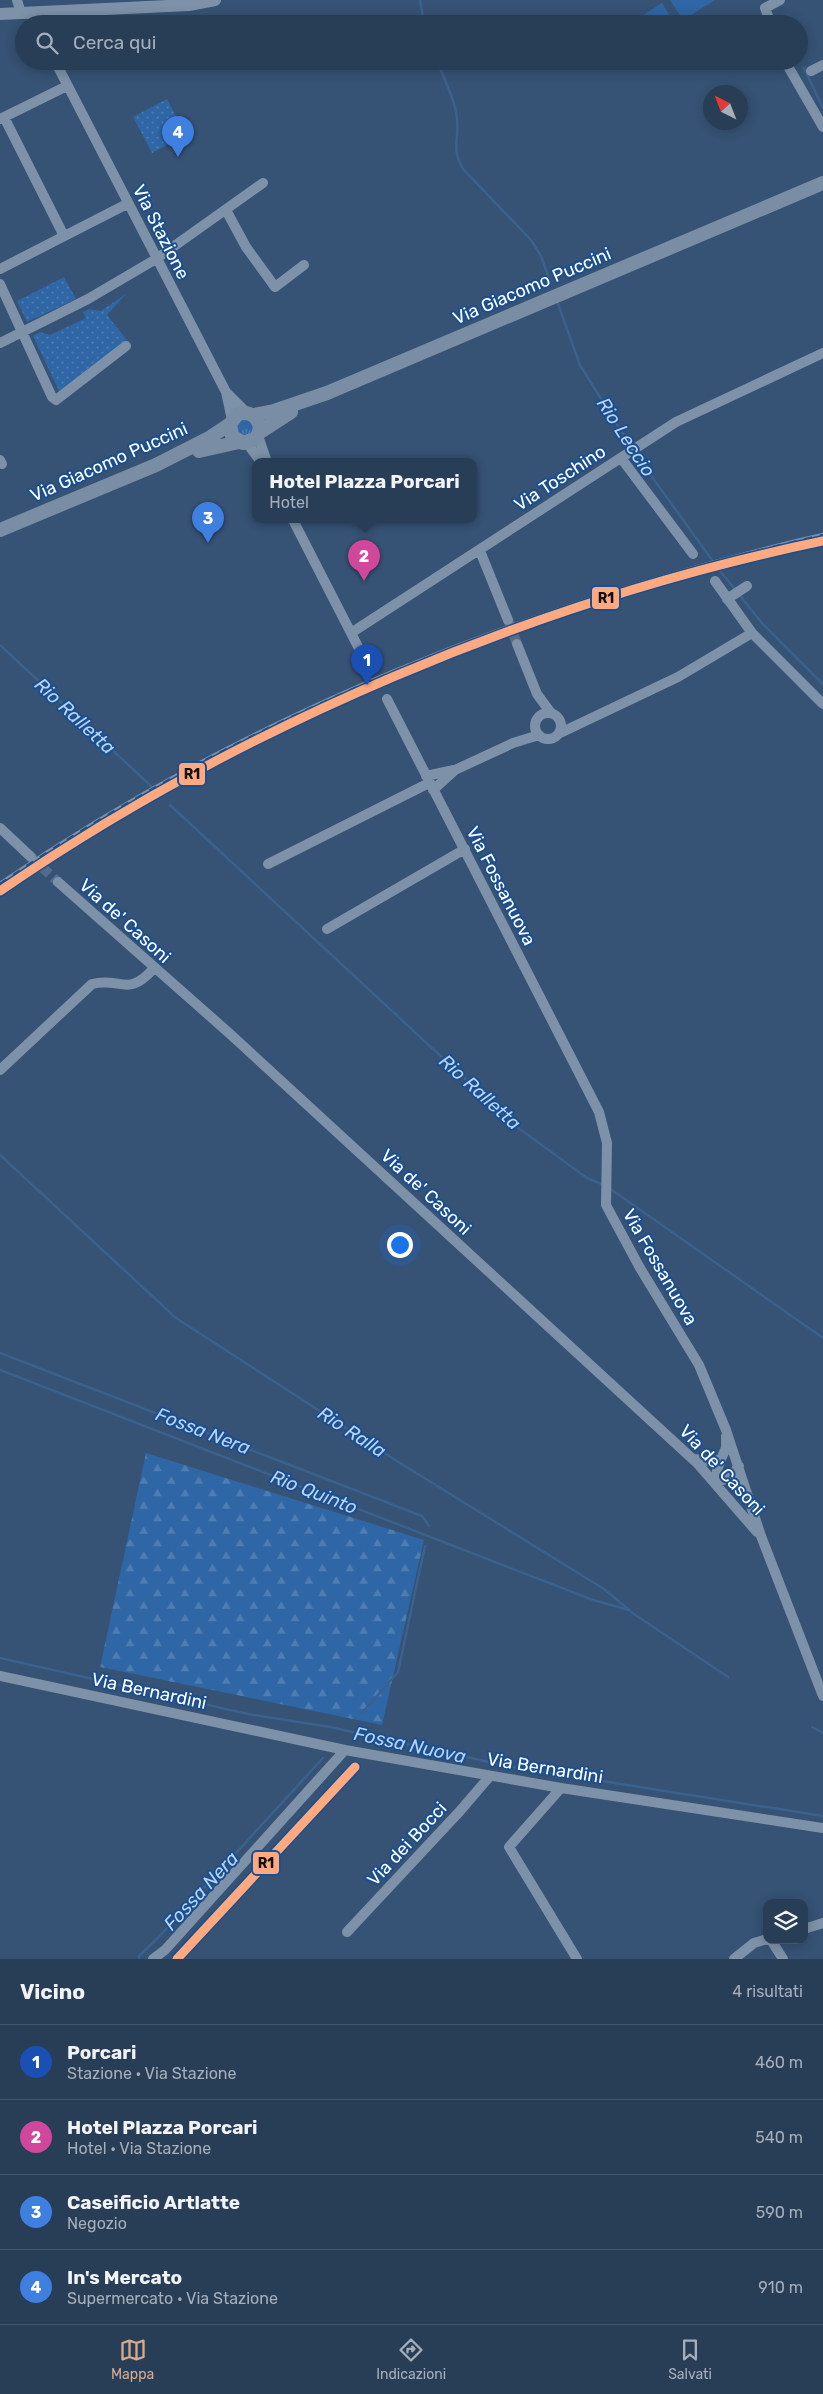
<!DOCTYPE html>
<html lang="it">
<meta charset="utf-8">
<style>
:root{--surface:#283e57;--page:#30455d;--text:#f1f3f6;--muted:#a5aeba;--line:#44576d;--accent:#d6ab8b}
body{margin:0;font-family:Rubik,sans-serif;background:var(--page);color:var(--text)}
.controls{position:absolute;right:15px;bottom:15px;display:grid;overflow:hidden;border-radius:10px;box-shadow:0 2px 12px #0003}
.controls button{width:45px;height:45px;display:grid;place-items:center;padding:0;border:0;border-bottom:1px solid var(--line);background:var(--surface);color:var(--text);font:25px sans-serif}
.compass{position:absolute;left:703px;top:85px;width:45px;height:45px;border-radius:50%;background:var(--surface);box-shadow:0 2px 12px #0003;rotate:318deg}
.you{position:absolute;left:399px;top:1244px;width:18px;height:18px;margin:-12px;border:4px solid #fff;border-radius:50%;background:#1a73e8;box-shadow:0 0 0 8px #1a73e833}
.badge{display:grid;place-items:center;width:32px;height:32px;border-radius:50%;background:var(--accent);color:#fff;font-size:16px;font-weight:700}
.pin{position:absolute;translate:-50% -41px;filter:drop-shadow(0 1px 2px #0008)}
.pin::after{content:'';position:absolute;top:26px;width:18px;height:15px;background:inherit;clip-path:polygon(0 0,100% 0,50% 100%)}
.popup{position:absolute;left:252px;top:458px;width:225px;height:65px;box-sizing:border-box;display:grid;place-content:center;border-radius:10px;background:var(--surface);filter:drop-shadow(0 1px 4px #0005);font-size:16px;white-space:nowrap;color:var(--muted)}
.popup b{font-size:19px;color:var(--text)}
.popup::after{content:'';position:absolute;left:50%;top:100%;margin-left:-10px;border:10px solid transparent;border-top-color:var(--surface)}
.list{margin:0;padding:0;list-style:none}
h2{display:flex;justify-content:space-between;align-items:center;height:65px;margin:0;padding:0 20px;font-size:21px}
h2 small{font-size:16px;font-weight:400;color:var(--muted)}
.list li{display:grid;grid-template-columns:32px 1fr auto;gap:15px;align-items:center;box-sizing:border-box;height:75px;padding:0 20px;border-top:1px solid var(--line)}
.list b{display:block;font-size:19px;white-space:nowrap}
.list p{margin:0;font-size:16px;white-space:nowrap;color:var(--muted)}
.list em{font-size:16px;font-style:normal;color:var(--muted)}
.icon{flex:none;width:28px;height:28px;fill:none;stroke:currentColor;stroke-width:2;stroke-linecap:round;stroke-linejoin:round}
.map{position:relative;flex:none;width:823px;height:1959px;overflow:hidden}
.search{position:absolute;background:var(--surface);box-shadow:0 2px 12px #0003;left:15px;right:15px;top:15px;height:55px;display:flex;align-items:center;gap:12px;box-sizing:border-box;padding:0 18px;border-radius:28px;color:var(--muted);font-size:19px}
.sheet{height:365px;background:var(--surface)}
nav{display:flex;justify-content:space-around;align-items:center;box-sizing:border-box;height:70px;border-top:1px solid var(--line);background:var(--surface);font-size:14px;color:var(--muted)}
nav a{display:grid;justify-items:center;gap:2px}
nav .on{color:var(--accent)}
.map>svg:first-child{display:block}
.grass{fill:url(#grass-tufts)}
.forest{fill:url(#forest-firs)}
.park{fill:url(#park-dots)}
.pitch{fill:#2f66a5}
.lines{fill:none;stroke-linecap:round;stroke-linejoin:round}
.stream{stroke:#3b618d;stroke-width:2.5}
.minor-tunnel{stroke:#546c89;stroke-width:10;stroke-dasharray:10 5;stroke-linecap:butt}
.minor{stroke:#7d92a8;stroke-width:10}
.tertiary{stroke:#7d92a8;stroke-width:12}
.secondary{stroke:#798da4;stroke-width:14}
.rail-casing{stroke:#7e92a7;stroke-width:4.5}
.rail{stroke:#1b4f8f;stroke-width:2.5;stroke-dasharray:8;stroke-linecap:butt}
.rail-1-casing{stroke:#1b4f8f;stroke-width:12}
.rail-1{stroke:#ffa980;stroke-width:9}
.labels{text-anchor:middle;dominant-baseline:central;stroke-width:4;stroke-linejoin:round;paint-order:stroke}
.street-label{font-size:18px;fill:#fff;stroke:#1b4f8f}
.water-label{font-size:19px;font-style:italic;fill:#b5d3f5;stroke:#1b4f8f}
.line-badge{stroke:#1b4f8f;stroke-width:2}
.pale-badge-label{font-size:14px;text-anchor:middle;font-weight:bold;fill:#111}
</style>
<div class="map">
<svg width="823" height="1959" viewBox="0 0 823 1959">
<defs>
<pattern id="grass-tufts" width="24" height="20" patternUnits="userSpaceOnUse" patternTransform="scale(1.25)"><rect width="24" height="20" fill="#2f66a5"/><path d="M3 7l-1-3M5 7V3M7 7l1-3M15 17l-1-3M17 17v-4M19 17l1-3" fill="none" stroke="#4e7db2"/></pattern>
<pattern id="forest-firs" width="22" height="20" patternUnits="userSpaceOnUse" patternTransform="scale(1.25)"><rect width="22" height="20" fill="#2f66a5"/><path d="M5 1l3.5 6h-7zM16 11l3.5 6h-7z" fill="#4e7db2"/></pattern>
<pattern id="park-dots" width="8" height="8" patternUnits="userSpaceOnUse" patternTransform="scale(1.25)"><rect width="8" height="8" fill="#2f66a5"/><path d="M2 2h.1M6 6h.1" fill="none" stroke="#4e7db2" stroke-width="1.8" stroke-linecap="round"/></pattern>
</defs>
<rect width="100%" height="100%" fill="#365274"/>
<path class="grass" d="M242 419 251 421 253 432 247 437 237 433V423Z"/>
<path class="forest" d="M146 1453 424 1540 382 1725 100 1667Z"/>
<path class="park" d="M167 99 186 135 152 153 133 117Z
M64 277 76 299 27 322 17 301Z
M127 293 107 315 127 340 60 393 33 336 40 332 50 335 86 318 83 312 89 309 101 311Z"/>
<path class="pitch" d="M670 0H715L683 20Z
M662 3 675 24H629Z"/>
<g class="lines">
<path class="stream" d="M420 0 424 24
M437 61C444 80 456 100 457 120 459 142 451 147 463 169L531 240 541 256 551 284
M804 68 823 108
M558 304 580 365 631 447
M634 452 712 560
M720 571 735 589
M738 593 761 622 823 684
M0 645 151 786
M170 805 517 1127 587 1178 604 1185
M0 1155 176 1318 400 1463 604 1589 634 1614 728 1677
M609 1188 823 1338
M0 1353 422 1516 429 1526
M0 1370 593 1600 629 1610
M0 1658 248 1714 330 1727 507 1766 823 1816
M362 1713 398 1672 425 1546
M812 1727 823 1733
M139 1958V1956L158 1938 323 1758"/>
<path class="minor-tunnel" d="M508 620 517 644
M31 857 58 882"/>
<path class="minor" d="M17 0 21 13
M30 13 36 24
M771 24 765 8 780 0
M55 61 226 392 232 420
M785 61 823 127
M811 71 823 65
M4 117 64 236
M0 119 67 86
M226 210 246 247 275 287 304 265
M0 269 127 204
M0 284 52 397 56 400 126 346
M0 343 88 299 156 259 263 183
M227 393 247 413
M258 436 267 462
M247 443 261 462
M621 458 693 554
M0 460 2 464
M293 520 370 670
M480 551 508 620
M715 581 752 633 823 704
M727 599 747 586
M351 633 676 422 823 353
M517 644 537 694 551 713
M387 699 599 1112 607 1143 606 1205 640 1268 699 1365 726 1430 761 1536 823 1696
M535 726a13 13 0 1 1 26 0a13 13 0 1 1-26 0Z
M558 734 678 677 752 633
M426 776 454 770
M433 790 455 770 513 743 539 735
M0 828 31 857
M268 864 429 783
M58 882 229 1033 697 1463 757 1532
M327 929 465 849
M0 1070 92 984C121 976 127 999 154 968
M694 1459 713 1462 721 1459 726 1448V1436
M721 1459 717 1470 716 1483 730 1477 739 1466
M0 1676 345 1750 561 1788 823 1828
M561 1788 509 1847 577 1959
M804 1929 823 1923
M347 1932 460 1811 490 1776
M771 1940 783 1959
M153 1959 165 1950 345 1750
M734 1959 754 1943 767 1939"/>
<path class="tertiary" d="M0 14 189 5 215 0"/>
<path class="secondary" d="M254 415 274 411 327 393 823 183
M260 432 291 412
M199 451 239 442
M0 530 156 465 209 438 230 424 238 414C255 409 266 426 255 439L243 443 232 436 230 424"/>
<defs>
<path id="rail" d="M0 884C248 714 532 602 823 535
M177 1959 355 1767"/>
</defs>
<use href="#rail" class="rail-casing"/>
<use href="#rail" class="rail"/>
<defs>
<path id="rail-1" d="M0 891C240 726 538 600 823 541
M177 1959 355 1767"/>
</defs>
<use href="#rail-1" class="rail-1-casing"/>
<use href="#rail-1" class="rail-1"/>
</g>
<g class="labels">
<g class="street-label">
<text transform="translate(161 232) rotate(63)">Via Stazione</text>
<text transform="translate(532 286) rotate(-23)">Via Giacomo Puccini</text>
<text transform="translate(109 462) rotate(-24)">Via Giacomo Puccini</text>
<text transform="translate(560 478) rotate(-33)">Via Toschino</text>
<text transform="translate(501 886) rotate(63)">Via Fossanuova</text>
<text transform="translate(125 921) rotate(42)">Via de' Casoni</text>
<text transform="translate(426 1192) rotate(43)">Via de' Casoni</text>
<text transform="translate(660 1267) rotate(60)">Via Fossanuova</text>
<text transform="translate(722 1470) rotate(47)">Via de' Casoni</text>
<text transform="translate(149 1691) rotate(12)">Via Bernardini</text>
<text transform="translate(545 1768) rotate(9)">Via Bernardini</text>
<text transform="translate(407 1844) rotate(-47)">Via dei Bocci</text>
</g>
<g class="water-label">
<text transform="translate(626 437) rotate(57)">Rio Leccio</text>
<text transform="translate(75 716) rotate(43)">Rio Ralletta</text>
<text transform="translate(480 1092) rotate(42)">Rio Ralletta</text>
<text transform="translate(203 1431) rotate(21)">Fossa Nera</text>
<text transform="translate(352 1432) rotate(33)">Rio Ralla</text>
<text transform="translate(314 1492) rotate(21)">Rio Quinto</text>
<text transform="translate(410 1745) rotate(12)">Fossa Nuova</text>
<text transform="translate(201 1891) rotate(-47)">Fossa Nera</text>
</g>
</g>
<g class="line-badge">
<rect x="591" y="586" width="29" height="24" rx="5" fill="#ffa980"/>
<rect x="178" y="762" width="28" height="24" rx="5" fill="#ffa980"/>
<rect x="252" y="1851" width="28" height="24" rx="5" fill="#ffa980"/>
</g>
<g class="pale-badge-label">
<text x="606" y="603">R1</text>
<text x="192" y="779">R1</text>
<text x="266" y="1868">R1</text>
</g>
</svg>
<div class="controls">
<button><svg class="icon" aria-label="layers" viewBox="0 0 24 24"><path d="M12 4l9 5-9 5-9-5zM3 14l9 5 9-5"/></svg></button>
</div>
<svg class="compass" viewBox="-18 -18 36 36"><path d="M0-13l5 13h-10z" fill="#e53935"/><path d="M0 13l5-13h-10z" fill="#a5aeba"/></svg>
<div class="you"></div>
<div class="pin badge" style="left:367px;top:685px;background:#1a4fb4">1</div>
<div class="pin badge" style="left:364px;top:581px;background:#d1479c">2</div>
<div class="popup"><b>Hotel Plazza Porcari</b>Hotel</div>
<div class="pin badge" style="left:208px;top:543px;background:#3f7fe0">3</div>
<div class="pin badge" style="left:178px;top:157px;background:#3f7fe0">4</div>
<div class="search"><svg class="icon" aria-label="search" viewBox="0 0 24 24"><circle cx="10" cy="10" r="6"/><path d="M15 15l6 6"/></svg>Cerca qui</div>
</div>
<section class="sheet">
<h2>Vicino<small>4 risultati</small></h2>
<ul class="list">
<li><span class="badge" style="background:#1a4fb4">1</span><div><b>Porcari</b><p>Stazione · Via Stazione</p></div><em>460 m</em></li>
<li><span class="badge" style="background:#d1479c">2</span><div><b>Hotel Plazza Porcari</b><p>Hotel · Via Stazione</p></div><em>540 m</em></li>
<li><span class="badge" style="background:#3f7fe0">3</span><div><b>Caseificio Artlatte</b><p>Negozio</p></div><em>590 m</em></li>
<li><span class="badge" style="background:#3f7fe0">4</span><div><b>In's Mercato</b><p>Supermercato · Via Stazione</p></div><em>910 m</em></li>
</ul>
</section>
<nav>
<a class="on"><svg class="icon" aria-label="map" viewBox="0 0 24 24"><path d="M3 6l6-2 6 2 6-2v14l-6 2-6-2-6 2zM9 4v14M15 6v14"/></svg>Mappa</a>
<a><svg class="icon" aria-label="directions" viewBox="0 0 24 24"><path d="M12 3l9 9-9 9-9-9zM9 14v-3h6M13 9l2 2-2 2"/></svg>Indicazioni</a>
<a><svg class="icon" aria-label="saved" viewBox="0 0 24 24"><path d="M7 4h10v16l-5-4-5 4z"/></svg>Salvati</a>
</nav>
